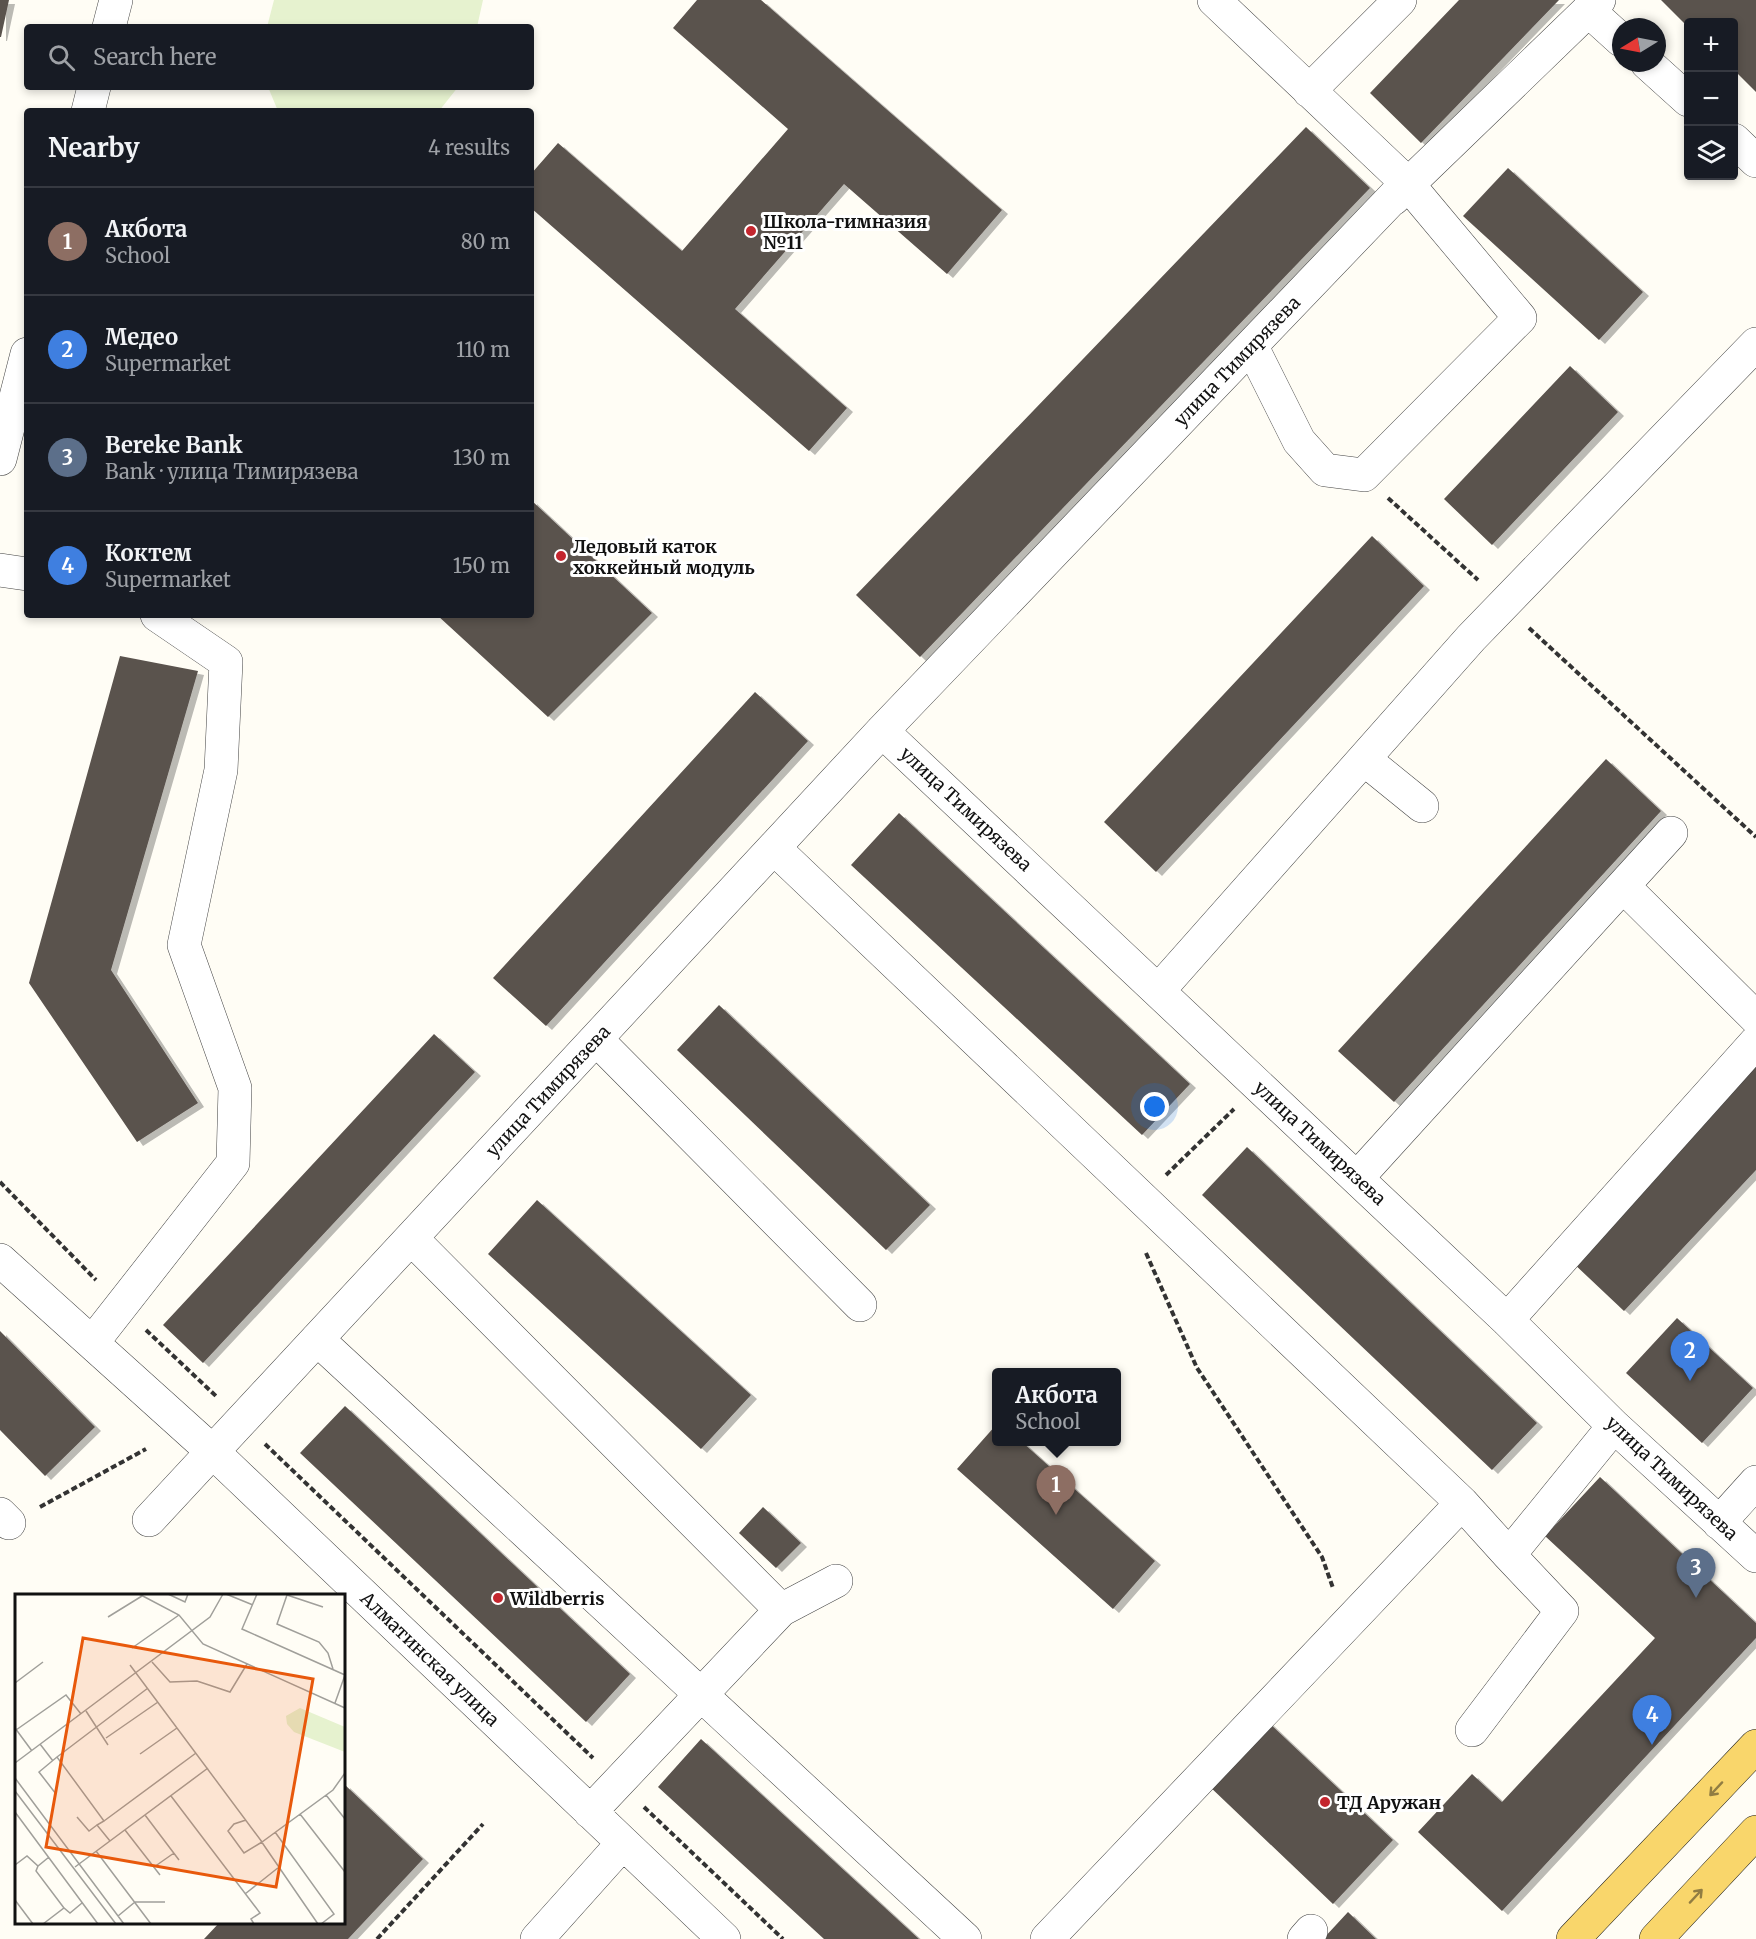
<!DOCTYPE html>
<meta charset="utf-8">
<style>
:root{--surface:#171b24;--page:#20242c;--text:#f1f3f6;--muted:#9ea1a6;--line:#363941;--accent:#c4262e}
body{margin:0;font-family:Merriweather,serif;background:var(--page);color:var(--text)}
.controls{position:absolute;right:18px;top:18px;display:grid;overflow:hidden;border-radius:6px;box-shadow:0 3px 9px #0003}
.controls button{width:54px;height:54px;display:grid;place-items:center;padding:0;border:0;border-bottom:2px solid var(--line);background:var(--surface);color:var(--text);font:30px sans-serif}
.compass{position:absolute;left:1612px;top:18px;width:54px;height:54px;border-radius:50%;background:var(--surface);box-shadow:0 3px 9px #0003;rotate:260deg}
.you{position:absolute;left:1155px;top:1107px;width:21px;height:21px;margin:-15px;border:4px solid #fff;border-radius:50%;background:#1a73e8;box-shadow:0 0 0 9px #1a73e833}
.badge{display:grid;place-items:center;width:39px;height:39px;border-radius:50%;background:var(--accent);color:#fff;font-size:20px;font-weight:700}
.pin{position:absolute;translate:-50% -50px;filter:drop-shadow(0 2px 3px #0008)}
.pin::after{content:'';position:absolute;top:32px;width:21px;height:18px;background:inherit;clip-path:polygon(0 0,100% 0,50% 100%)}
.popup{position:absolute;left:992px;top:1368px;width:129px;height:78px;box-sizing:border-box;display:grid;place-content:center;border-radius:6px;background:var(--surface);filter:drop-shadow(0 2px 4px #0005);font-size:20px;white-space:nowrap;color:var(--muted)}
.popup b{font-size:22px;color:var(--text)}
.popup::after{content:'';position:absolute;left:50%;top:100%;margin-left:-12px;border:12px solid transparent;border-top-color:var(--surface)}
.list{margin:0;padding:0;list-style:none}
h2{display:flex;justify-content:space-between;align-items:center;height:78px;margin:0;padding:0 24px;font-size:26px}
h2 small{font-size:20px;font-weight:400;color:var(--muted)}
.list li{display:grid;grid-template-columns:39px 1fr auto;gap:18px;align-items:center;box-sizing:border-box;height:108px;padding:0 24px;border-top:2px solid var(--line)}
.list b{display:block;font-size:22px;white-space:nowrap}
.list p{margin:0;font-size:20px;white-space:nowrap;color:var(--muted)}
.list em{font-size:20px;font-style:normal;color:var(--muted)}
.icon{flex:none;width:33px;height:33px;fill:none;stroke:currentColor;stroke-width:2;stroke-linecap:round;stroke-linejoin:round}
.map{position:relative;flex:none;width:1756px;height:1939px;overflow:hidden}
.search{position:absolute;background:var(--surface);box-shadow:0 3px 9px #0003;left:24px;top:24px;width:510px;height:66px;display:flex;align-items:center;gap:15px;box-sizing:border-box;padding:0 21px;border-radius:6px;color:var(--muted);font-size:22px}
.panel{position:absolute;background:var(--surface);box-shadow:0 3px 9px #0003;left:24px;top:108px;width:510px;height:510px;border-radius:6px}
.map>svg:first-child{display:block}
.pitch{fill:#e6f2cf}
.building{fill:#5a524d;filter:url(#shadow)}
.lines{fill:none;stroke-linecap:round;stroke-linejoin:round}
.minor-casing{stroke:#444;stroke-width:34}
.major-casing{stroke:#222;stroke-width:34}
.path{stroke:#333;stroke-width:4;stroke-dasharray:6 3;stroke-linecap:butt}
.minor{stroke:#fff;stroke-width:33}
.major{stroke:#f9d66b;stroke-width:33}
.oneway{stroke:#917d42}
.poi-dot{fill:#c4262e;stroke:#fff;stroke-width:2}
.labels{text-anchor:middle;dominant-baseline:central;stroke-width:6;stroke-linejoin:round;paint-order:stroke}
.poi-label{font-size:18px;font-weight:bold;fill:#111;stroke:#fff;text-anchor:start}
.street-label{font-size:18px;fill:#111;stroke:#fff}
.inset-road{fill:none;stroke:#a09f9a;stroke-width:1.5}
.view{fill:#e8590c;fill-opacity:0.15;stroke:#e8590c;stroke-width:3}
.inset-edge{fill:none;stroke:#111;stroke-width:3}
</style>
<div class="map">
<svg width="1756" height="1939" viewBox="0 0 1756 1939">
<defs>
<filter id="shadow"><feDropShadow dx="6" dy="4" stdDeviation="0" flood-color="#0004"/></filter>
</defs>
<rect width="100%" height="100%" fill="#fffdf5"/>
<path class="pitch" d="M274 0H483L477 27H267Z
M268 87H458L439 111H278Z"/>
<path class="building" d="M0 0H9L1 37H0Z
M697 0H761L1002 210 947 274 844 184 735 309 847 408 809 451 531 208V174L558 143 682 251 788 129 673 28Z
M1459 0H1559L1421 143 1370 93Z
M1661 0H1756V92L1734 70V22H1688V27Z
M1306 127 1370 188 920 657 856 595Z
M1508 168 1643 292 1599 340 1463 216Z
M1570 366 1618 412 1492 545 1444 499Z
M531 500 652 613 548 717 437 615H531Z
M1372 536 1424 586 1156 872 1104 822Z
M120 656 198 671 111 970 198 1103 137 1142 29 983Z
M755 692 808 741 546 1026 493 978Z
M1606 759 1661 811 1394 1102 1338 1051Z
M899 813 1190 1084 1142 1135 851 865Z
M719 1005 930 1205 886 1250 677 1050Z
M434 1034 475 1072 203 1363 163 1325Z
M1756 1064V1170L1624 1311 1571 1261Z
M1247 1147 1537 1423 1492 1470 1202 1195Z
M537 1200 751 1395 701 1449 488 1254Z
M1677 1318 1753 1388 1702 1443 1626 1373Z
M0 1331 95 1427 45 1476 0 1430Z
M345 1406 630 1674 586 1722 300 1453Z
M996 1425V1442H1022L1155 1561 1113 1609 957 1469Z
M1600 1477 1756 1623V1638L1502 1911 1418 1832 1472 1774 1502 1802 1655 1638 1545 1536Z
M763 1507 801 1543 776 1568 739 1533Z
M1267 1721 1393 1840 1333 1904 1207 1784Z
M701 1739 919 1939H824L658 1787Z
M344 1784 423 1859 348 1939H204L220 1922H344Z
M1348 1912 1376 1939H1323Z"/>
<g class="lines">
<defs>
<path id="minor" d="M1589 11 1621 40
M109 27 116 0
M1647 63 1688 100
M1309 91 1400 0
M88 111 94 87
M1734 140 1756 161
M1393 199 1599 0
M1253 349 1299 441 1325 470 1364 475 1520 318 1407 183
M0 459 27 354
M0 570 27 574
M882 731 1507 1320 1614 1426 1756 1556
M1364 759 1422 806
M774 848 1462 1503
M1623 886 1756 1018
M1158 991 1471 638 1756 344
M596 1039 860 1305
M1357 1178 1671 833
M411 1238 781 1610
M0 1260 213 1452 724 1939
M1507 1320 1756 1042
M317 1339 965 1939
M92 1343 233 1163 235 1088 184 945 221 770 226 662 157 615
M0 1514 9 1523
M149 1520 882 731 1407 183 1214 0
M1719 1523 1756 1482
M1472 1730 1562 1611 1509 1555
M590 1812 781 1610 836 1581
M537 1939 623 1843
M1047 1939 1462 1503 1509 1555 1614 1426
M1304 1939 1311 1931"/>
<path id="major" d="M1573 1939 1756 1746
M1656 1939 1756 1832"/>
</defs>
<use href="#minor" class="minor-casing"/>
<use href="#major" class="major-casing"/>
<path class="path" d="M1388 498 1478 580
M1529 628 1756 837
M1166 1175 1234 1109
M0 1182 96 1280
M1146 1253 1197 1368 1322 1557 1333 1588
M146 1330 217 1397
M265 1444 593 1758
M40 1507 146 1449
M644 1807 783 1939
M377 1939 483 1824"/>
<use href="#minor" class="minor"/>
<use href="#major" class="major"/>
</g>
<defs><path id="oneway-shaft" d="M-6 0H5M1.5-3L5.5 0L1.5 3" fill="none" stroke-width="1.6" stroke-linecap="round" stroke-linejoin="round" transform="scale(1.5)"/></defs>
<g class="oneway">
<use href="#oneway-shaft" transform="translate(1716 1789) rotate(133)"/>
<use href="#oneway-shaft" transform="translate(1696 1896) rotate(-47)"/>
</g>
<g class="poi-dot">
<circle cx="751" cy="231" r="6"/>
<circle cx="561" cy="556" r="6"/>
<circle cx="498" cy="1598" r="6"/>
<circle cx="1325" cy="1802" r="6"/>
</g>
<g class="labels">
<g class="poi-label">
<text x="763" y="221">Школа-гимназия<tspan x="763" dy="21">№11</tspan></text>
<text x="573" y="546">Ледовый каток<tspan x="573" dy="21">хоккейный модуль</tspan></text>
<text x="510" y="1598">Wildberris</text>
<text x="1337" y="1802">ТД Аружан</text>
</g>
<g class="street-label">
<text transform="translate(1237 361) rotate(-46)">улица Тимирязева</text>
<text transform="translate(966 809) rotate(43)">улица Тимирязева</text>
<text transform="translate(548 1091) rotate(-47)">улица Тимирязева</text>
<text transform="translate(1320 1143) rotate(43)">улица Тимирязева</text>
<text transform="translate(1672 1478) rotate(43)">улица Тимирязева</text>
<text transform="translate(430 1659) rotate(44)">Алматинская улица</text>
</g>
</g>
<g transform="translate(15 1594)">
<rect width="330" height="330" fill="#fffdf5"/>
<path d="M285 114 330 133V158L279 138 272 130 271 122Z" fill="#e6f2cf"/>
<path class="inset-road" d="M124 0 164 21 188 50 330 114M153 0 170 8 173 0M211 0 238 11M242 0 227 35 330 81 320 109M308 13 272 1 262 30 304 48 313 59 318 75M93 23 127 2M117 54 164 21M137 68 155 88 182 87 215 98 232 70M115 71 247 248 318 196 330 179M0 89 28 68M71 117 93 151M0 134 17 157M1 136 51 101 66 120M91 144 143 108M25 150 38 167M125 160 162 134M42 163 133 94M0 169 195 23 208 0M0 184 109 330M0 197 101 330M41 200 24 178 42 163 89 227 82 231 95 247M311 201 330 225M156 202 245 319 236 325 239 330M0 218 83 330M285 220 330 278M130 221 164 266M62 223 74 237 82 231M231 226 219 230 213 237 229 259 247 248M89 227 181 159M110 236 145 281M260 238 319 320 306 330M246 247 303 330M81 257 136 330M0 271 12 262 23 272 34 263M23 272 21 277 49 314M60 273 193 174M139 273 159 259M230 300 264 273M0 306 18 330M103 322 120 308H150M28 330 49 314 55 319 67 309"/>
<path class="view" d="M68 44 298 85 261 293 31 253Z"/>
<rect width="330" height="330" class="inset-edge"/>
</g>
</svg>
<div class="controls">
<button>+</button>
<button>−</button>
<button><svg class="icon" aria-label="layers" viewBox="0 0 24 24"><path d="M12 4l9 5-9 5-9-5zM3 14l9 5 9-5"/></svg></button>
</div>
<svg class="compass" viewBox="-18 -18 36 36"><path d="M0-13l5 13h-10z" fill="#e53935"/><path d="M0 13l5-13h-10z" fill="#9ea1a6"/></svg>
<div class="you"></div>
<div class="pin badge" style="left:1056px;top:1515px;background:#8d6e63">1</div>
<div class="popup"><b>Акбота</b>School</div>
<div class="pin badge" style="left:1690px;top:1381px;background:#3f7fe0">2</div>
<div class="pin badge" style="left:1696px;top:1598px;background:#5c6f8a">3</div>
<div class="pin badge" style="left:1652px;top:1745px;background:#3f7fe0">4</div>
<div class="search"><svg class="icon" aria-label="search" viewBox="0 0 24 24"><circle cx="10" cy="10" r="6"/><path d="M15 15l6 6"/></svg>Search here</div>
<section class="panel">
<h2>Nearby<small>4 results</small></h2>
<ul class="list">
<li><span class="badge" style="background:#8d6e63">1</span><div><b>Акбота</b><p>School</p></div><em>80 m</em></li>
<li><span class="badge" style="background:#3f7fe0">2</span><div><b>Медео</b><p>Supermarket</p></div><em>110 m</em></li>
<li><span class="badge" style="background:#5c6f8a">3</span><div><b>Bereke Bank</b><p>Bank · улица Тимирязева</p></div><em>130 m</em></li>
<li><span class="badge" style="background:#3f7fe0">4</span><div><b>Коктем</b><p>Supermarket</p></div><em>150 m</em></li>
</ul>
</section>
</div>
